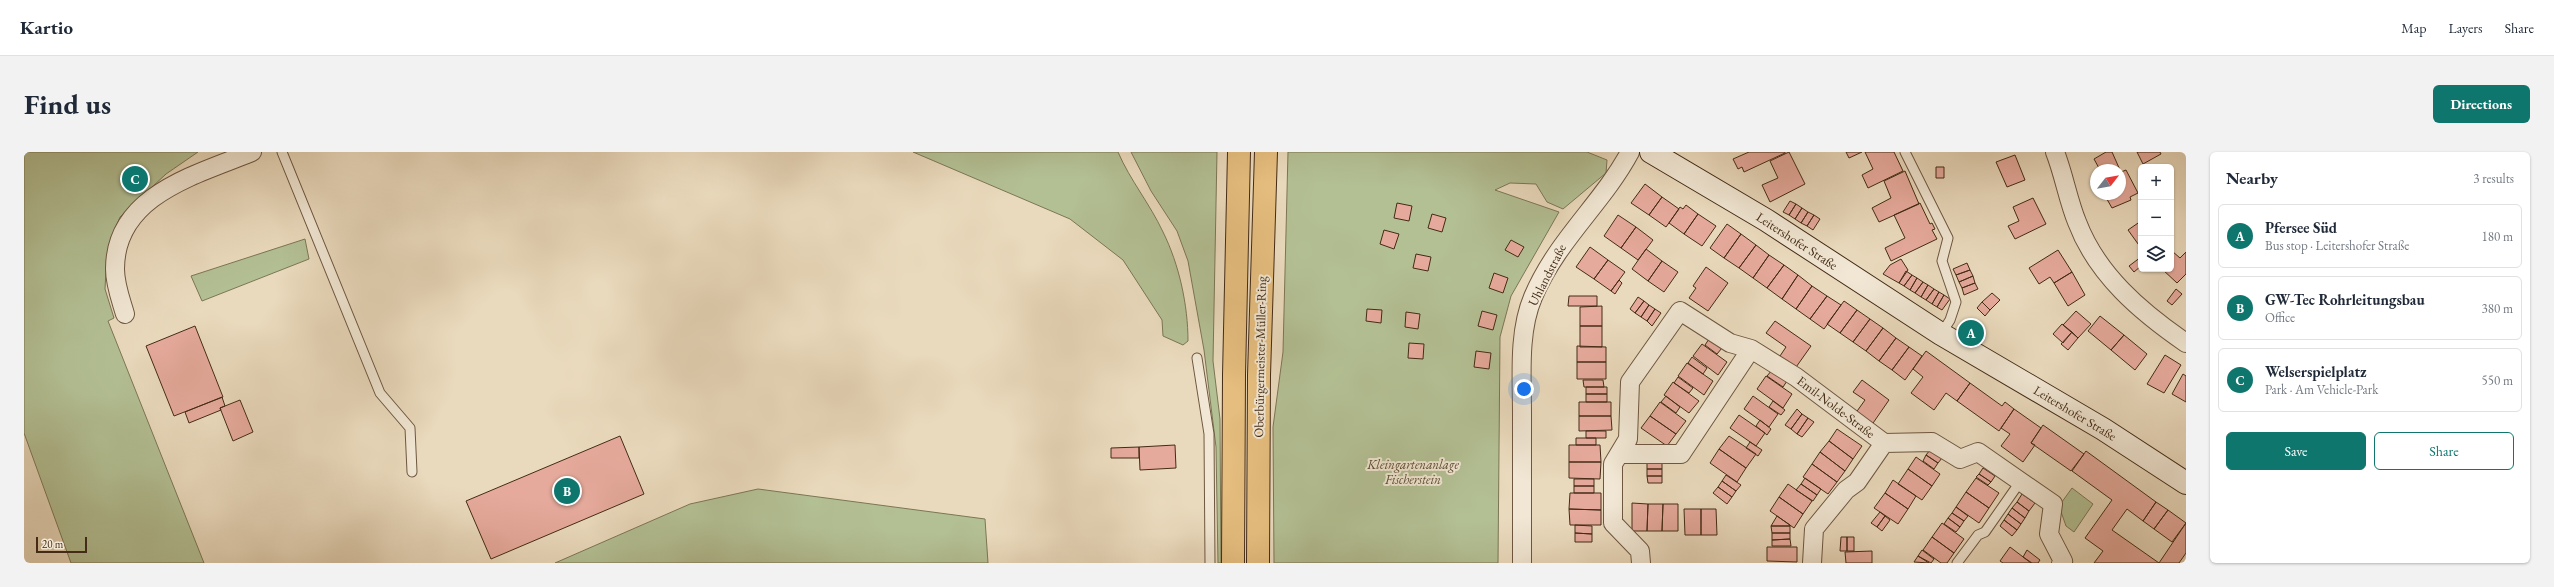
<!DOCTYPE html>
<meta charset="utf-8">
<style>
:root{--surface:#fff;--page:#f2f2f3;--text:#1f2937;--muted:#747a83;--line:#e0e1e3;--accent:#0f766e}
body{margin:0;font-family:"EB Garamond",serif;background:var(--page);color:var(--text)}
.controls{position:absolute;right:12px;top:12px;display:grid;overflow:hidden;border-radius:6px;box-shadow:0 1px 3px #0004}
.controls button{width:36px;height:36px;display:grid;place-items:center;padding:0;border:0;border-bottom:1px solid var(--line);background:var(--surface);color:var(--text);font:20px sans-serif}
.compass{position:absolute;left:2066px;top:12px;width:36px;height:36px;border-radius:50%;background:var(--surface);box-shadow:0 1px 3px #0004;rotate:59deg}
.scale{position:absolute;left:12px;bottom:10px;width:51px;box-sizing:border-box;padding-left:4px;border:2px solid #442b16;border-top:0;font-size:11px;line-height:14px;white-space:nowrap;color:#442b16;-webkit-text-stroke:3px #f1e7d4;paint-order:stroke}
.you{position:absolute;left:1500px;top:237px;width:14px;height:14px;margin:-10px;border:3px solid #fff;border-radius:50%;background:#1a73e8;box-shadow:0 0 0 6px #1a73e833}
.badge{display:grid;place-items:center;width:26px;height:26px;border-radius:50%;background:var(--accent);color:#fff;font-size:13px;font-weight:700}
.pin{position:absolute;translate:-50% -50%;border:2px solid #fff;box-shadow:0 1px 4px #0006}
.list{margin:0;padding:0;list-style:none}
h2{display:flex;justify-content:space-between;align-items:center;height:52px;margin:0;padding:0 16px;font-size:17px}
h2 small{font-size:13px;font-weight:400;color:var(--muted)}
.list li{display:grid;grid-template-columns:26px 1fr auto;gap:12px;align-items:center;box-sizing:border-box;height:64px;margin:0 8px 8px;padding:0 8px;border:1px solid var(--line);border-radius:6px}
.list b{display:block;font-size:15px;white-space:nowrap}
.list p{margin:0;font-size:13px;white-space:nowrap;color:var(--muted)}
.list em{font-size:13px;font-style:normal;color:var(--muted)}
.actions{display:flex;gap:8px;padding:12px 16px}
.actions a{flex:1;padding:9px 0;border:1px solid var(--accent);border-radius:6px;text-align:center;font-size:14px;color:var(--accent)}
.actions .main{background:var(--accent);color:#fff}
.icon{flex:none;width:22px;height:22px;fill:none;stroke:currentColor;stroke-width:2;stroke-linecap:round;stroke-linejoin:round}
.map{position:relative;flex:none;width:2162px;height:411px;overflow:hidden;border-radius:6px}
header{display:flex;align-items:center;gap:24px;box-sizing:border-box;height:56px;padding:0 20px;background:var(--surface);border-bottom:1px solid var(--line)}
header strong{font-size:19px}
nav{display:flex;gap:22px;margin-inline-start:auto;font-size:14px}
.intro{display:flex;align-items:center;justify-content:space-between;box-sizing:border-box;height:96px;padding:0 24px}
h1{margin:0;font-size:28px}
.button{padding:10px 18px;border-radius:6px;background:var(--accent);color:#fff;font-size:14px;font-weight:700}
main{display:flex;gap:24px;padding:0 24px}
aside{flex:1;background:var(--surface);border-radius:6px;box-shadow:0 1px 3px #0004}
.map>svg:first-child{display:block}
.green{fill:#b3c094;stroke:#7c7655}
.building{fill:#e6aa9c;stroke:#442b16}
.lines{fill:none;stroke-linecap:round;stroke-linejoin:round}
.lane-casing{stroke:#6e5740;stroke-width:11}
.street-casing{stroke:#6e5740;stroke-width:20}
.secondary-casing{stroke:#442b16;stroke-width:24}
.highway-casing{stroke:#442b16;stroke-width:24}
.lane{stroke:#f1e7d4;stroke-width:9}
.street{stroke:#f1e7d4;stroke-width:18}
.secondary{stroke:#f1e7d4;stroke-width:22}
.highway{stroke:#e5bd7e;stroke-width:22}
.labels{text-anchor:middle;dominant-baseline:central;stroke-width:4;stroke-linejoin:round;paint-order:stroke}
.street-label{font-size:13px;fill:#442b16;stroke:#f1e7d4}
.park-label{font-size:13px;font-style:italic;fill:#5a492f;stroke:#f1e7d4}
</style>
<header>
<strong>Kartio</strong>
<nav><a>Map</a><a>Layers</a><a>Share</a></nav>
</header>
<div class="intro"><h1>Find us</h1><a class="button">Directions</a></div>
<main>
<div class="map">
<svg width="2162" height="411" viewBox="0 0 2162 411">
<rect width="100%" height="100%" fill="#eadabd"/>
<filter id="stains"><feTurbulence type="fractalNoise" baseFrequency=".005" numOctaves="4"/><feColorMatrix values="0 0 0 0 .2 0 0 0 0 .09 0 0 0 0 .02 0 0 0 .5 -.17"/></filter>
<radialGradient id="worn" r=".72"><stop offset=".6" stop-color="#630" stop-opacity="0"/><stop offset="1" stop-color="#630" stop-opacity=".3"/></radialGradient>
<path class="green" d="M0 0H174L142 22 96 65 85 93 82 118 81 137 90 166 84 169 180 411H47L0 281Z
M889 0H1094C1106 28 1126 52 1139 80 1155 112 1164 153 1164 189L1159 193 1139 184 1138 168 1099 108 1046 67Z
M1107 0H1193L1189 209 1196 267 1197 411H1194L1192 295 1180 198 1164 109 1153 79 1127 39Z
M1264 0H1563L1583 8 1582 21 1539 57 1523 50 1512 32 1486 31 1471 38 1535 60 1487 144 1476 185 1474 411H1250L1249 275 1259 200Z
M281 87 285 107 178 149 167 124Z
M2048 336 2069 352 2050 380 2042 374 2035 354Z
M734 337 961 367 964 411H531L666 352Z"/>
<path class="building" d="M1725 0H1761V1L1720 20 1718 15 1714 17 1709 7Z
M1765 0 1781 32 1746 50 1738 33 1754 26 1746 9Z
M1822 0H1838L1825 6Z
M1841 0H1870L1879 19 1844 36 1838 23 1849 17Z
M2082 0H2088L2096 18H2076L2070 7Z
M2113 0H2136L2137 2 2119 12Z
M1991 3 2001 28 1983 35 1972 10Z
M1912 15H1920V26H1912Z
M2096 18 2097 20 2102 18 2114 41 2106 45 2107 48 2088 56 2080 42H2096Z
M1881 19 1895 52 1855 70 1848 56 1867 46 1860 29Z
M1621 32 1638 45 1625 63 1607 51Z
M1638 45 1655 57 1642 75 1625 63Z
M2009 46 2022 72 1991 87 1984 74 1995 69 1989 55Z
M1766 49 1772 52 1765 63 1759 60Z
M1373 51 1388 54 1385 69 1370 66Z
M1896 51 1906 72 1908 71 1911 77 1908 78 1913 87 1867 109 1861 96 1881 86 1870 63Z
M1772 52 1778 56 1771 67 1765 63Z
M1662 53 1674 62 1660 82 1645 71 1656 55 1659 57Z
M1778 56 1784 60 1777 71 1771 67Z
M1784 60 1790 63 1783 74 1777 71Z
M1408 62 1422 66 1418 80 1404 76Z
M1674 62 1692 74 1678 94 1660 82Z
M1594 63 1612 75 1597 96 1580 84Z
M1790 63 1796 67 1789 78 1783 74Z
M2117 69V96L2104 78Z
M1703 72 1717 82 1700 106 1686 96Z
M1612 75 1629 88 1614 108 1597 96Z
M1360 78 1375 82 1370 97 1356 92Z
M1717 82 1732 93 1715 116 1700 106Z
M1487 88 1500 95 1494 105 1481 98Z
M1732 93 1745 103 1729 126 1715 116Z
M1566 95 1584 108 1570 127 1552 115Z
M1622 97 1638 109 1624 129 1608 117Z
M2034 98 2048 120 2030 131 2026 125 2015 132 2005 116Z
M2148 99 2156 106 2162 100V122L2153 131 2138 117H2147Z
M1392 102 1407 105 1404 119 1389 116Z
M1745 103 1760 113 1743 136 1729 126Z
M2117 105V114L2110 120 2105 114Z
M1877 107 1884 118 1875 131 1859 122 1866 113Z
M1584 108 1601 120 1587 139 1570 127Z
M1638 109 1654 120 1640 140 1624 129Z
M1943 111 1946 118 1932 123 1929 117Z
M1760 113 1774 123 1758 147 1743 136Z
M1682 115 1704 131 1684 159 1665 146 1672 136 1669 134Z
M1946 118 1949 124 1935 130 1932 123Z
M1882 119 1888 123 1880 134 1875 131Z
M2048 120 2061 143 2044 154 2030 131Z
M1470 121 1484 126 1479 141 1465 136Z
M1774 123 1788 134 1772 157 1758 147Z
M1888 123 1893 126 1886 138 1880 134Z
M1949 124 1951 131 1938 136 1935 130Z
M1893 126 1899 130 1891 141 1886 138Z
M1595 128 1598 131 1591 142 1587 139Z
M1899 130 1904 133 1897 145 1891 141Z
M1951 131 1954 137 1940 143 1938 136Z
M1904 133 1910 137 1902 148 1897 145Z
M1788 134 1803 144 1786 167 1772 157Z
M1910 137 1915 140 1908 152 1902 148Z
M2152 137 2158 142 2148 153 2143 149Z
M1915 140 1920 143 1913 155 1908 152Z
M1968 141 1976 148 1966 158 1958 150Z
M1920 143 1926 147 1918 158 1913 155Z
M1545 144H1573V154H1544Z
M1803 144 1817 153 1800 177 1786 167Z
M1614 145 1620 149 1611 161 1606 157Z
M1620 149 1625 153 1617 165 1611 161Z
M1820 149 1833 158 1816 181 1803 172Z
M1958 150 1966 158 1961 164 1953 156Z
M1625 153 1631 157 1623 169 1617 165Z
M1578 154V174H1556V155Z
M1343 157 1358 158 1357 171 1342 169Z
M1631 157 1637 161 1628 174 1623 169Z
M1833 158 1846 167 1829 190 1816 181Z
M1458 159 1473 163 1469 178 1454 174Z
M2052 159 2067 172 2054 186 2039 173Z
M1382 160 1396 162 1394 177 1381 175Z
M2076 164 2100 183 2087 198 2064 179Z
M1846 167 1859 176 1842 199 1829 190Z
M1751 169 1787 194 1770 218 1754 207 1762 195 1742 181Z
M2038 172 2048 180 2039 191 2029 182Z
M171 174 199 245 150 264 122 194Z
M1556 174H1578V195H1556Z
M1859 176 1872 186 1855 209 1842 199Z
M2048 180 2054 186 2044 198 2037 192Z
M2100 183 2123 202 2111 218 2087 198Z
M1872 186 1885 195 1868 218 1855 209Z
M1685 187 1698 196 1693 202 1681 193Z
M1385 191 1400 192 1399 207 1384 206Z
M1678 192 1703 210 1694 223 1669 204Z
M1553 194 1582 195V210H1553Z
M1885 195 1898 204 1881 228 1868 218Z
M1452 199 1467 201 1465 217 1450 215Z
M1902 199 1946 231 1933 249 1922 241 1910 258 1887 241 1899 225 1889 217Z
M2141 203 2157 213 2140 241 2123 232Z
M1668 205 1683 216 1679 222 1664 211Z
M1553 210H1582V227H1553Z
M1663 211 1689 229 1680 243 1654 224Z
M1748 218 1763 229 1759 235 1743 224Z
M2159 222 2162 224V250L2148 242Z
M1742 224 1768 242 1759 256 1733 237Z
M1654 225 1669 236 1665 241 1650 231Z
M1559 228H1579L1580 235H1560Z
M1838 228 1865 248 1847 274 1831 262 1841 248 1829 240Z
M1649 230 1675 249 1665 261 1640 243Z
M1946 231 1978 254 1981 250 1990 257 1975 279 1933 249Z
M1562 235H1583V242H1562Z
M1562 242H1583V250H1562Z
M1642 244 1656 255 1652 261 1637 250Z
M1729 244 1754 262 1745 275 1720 257Z
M198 245 201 254 196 256 197 258 165 271 161 260Z
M216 248 229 280 209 289 196 256Z
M1749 249 1761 258 1757 263 1745 255Z
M1555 250H1587V264H1555Z
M1636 250 1662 269 1652 282 1626 264Z
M1773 257 1778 262 1767 277 1761 273Z
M1990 257 2017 276 2007 291 2011 293 1999 310 1977 294 1986 282 1977 276Z
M1778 262 1784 266 1773 282 1767 277Z
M1715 263 1741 281 1732 294 1706 276Z
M1555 264H1587L1588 278 1555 279Z
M1626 264 1652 282 1643 294 1617 276Z
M1784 266 1790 270 1778 285 1773 282Z
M1736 268 1747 277 1743 283 1732 274Z
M2019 273 2060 302 2047 319 2007 291Z
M1813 277 1838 294 1829 307 1805 289Z
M1562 279H1582V286H1562Z
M596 284 620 342 467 407 442 349Z
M1705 284 1732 302 1722 316 1695 297Z
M1552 286H1572V293H1552Z
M1805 289 1829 307 1821 319 1796 300Z
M1726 290 1738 298 1734 304 1722 296Z
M1151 293 1152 316 1116 318 1115 295Z
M1545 293H1576L1577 310H1545Z
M1115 295V306H1087V296Z
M1695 297 1722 316 1713 330 1686 311Z
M1906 298 1918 306 1914 311 1902 303Z
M2062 299 2132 350 2119 369 2103 357 2088 378 2135 411H2070L2079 399 2061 386 2088 348 2048 319Z
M1796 300 1821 319 1813 330 1788 312Z
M1902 303 1914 311 1910 317 1899 309Z
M1892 305 1916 322 1908 334 1884 317Z
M1638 309V317H1623V310Z
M1545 310H1577L1576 327 1545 326Z
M1788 312 1813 330 1804 342 1779 325Z
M1959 316 1971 324 1967 330 1955 322Z
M1623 317H1638V324H1623Z
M1884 317 1908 334 1898 348 1874 332Z
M1955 322 1967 330 1964 333 1952 325Z
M1702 323 1717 333 1712 339 1698 329Z
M1623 324H1638V331H1624Z
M1781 326 1797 337 1793 343 1777 332Z
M1952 326 1975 341 1965 356 1942 340Z
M1550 327H1570V334H1550Z
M1869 328 1892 344 1884 357 1861 341Z
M1698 329 1712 339 1708 345 1694 335Z
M1764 332 1788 349 1779 362 1755 345Z
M1777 332 1793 343 1789 349 1772 338Z
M1550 334H1570V341H1550Z
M1694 335 1708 345 1703 352 1689 341Z
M1942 340 1965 356 1955 371 1932 355Z
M1546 341H1577V358L1545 357Z
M1861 341 1884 357 1874 372 1850 356Z
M1998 342 2011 351 2005 359 1993 350Z
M1755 345 1779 362 1770 376 1746 359Z
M1993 350 2005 359 2001 366 1988 356Z
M2132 350 2144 358 2130 377 2119 369Z
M1608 351 1624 352 1623 379H1608Z
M1624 352H1639L1638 379H1623Z
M1639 352H1654V379H1638Z
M1932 355 1944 364 1940 369 1928 361Z
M1988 356 2001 366 1997 372 1984 362Z
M1545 357 1577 358V373H1546Z
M1660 357H1677V383H1661Z
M1677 357H1692L1693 383H1677Z
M2144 358 2162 371 2148 390 2130 377Z
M1856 360 1861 364 1853 375 1847 371Z
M1928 361 1940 369 1936 375 1924 366Z
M1984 362 1997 372 1993 378 1980 368Z
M1753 364 1766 373V374H1747Z
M1861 364 1866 368 1858 379 1853 375Z
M1924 366 1936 375 1932 380 1920 372Z
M1980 368 1993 378 1988 384 1976 374Z
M1918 371 1940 387 1930 401 1908 385Z
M2162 371V401L2155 411H2135Z
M1551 373 1568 374V382L1551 381Z
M1747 374H1766V381H1748Z
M1551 381 1568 382V390H1551Z
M1748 381H1766V387L1748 388Z
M1817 385H1823V399H1816Z
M1823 385H1830V399H1823Z
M1908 385 1930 401 1923 411H1917L1899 398Z
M1766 387 1767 394H1748V388Z
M1743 395H1773V410L1743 409Z
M1986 395 2007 411H1979L1976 409Z
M1898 398 1910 407 1907 411 1894 404Z
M2003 398 2016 408 2014 411H2008L1999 405Z
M1848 399V411H1822L1821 400Z
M1894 404 1905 411 1890 410Z"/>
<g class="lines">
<defs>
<path id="lane" d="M258 0 356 241 386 276 388 320
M1881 0 1924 86 1918 109 1932 150 1926 168 1917 182
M1173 206 1185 282 1186 411
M1933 411 1954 383 1961 380 1996 330"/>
<path id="street" d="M2031 0C2040 23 2044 48 2053 70 2073 123 2117 160 2162 191
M101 162C97 148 91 133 91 117 91 43 172 23 228 0
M1595 302H1657L1727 197
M1498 411C1498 361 1498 312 1498 262 1498 225 1494 180 1509 145 1533 88 1578 52 1606 0
M1617 411 1616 399 1589 371V312L1604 287 1606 230 1656 159 1706 191 1727 197 1772 225 1860 291 1908 290 1936 307 1954 300 2029 352 2025 382 2039 409 2037 411
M1788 411 1790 377 1822 338 1833 330 1860 291"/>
<path id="secondary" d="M1627 0 1742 68 1917 182 2079 277 2162 331"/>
<path id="highway" d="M1209 411 1210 223 1215 0
M1234 411 1235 223 1242 0"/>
</defs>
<use href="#lane" class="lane-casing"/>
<use href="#street" class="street-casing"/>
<use href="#secondary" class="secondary-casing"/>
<use href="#highway" class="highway-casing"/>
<use href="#lane" class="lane"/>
<use href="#street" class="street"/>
<use href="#secondary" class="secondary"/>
<use href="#highway" class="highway"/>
</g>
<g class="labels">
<g class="street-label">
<text transform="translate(1773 89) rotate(33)">Leitershofer Straße</text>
<text transform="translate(1523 123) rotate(-63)">Uhlandstraße</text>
<text transform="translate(1236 205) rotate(-89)">Oberbürgermeister-Müller-Ring</text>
<text transform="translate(1812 255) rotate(37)">Emil-Nolde-Straße</text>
<text transform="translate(2051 261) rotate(31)">Leitershofer Straße</text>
</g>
<g class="park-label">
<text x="1389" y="312">Kleingartenanlage<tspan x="1389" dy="15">Fischerstein</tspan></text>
</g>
</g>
<rect width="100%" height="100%" filter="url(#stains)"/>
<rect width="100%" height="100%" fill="url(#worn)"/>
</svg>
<div class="controls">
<button>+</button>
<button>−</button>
<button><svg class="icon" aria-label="layers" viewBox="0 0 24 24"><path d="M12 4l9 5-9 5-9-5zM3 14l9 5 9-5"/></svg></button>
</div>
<svg class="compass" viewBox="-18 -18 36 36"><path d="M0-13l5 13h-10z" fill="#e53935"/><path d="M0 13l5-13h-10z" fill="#747a83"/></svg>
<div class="scale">20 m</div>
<div class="you"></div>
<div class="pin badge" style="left:1947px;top:181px">A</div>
<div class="pin badge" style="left:543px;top:339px">B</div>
<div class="pin badge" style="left:111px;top:27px">C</div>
</div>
<aside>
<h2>Nearby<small>3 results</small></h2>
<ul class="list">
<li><span class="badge">A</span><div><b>Pfersee Süd</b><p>Bus stop · Leitershofer Straße</p></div><em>180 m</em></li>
<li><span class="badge">B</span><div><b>GW-Tec Rohrleitungsbau</b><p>Office</p></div><em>380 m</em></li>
<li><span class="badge">C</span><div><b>Welserspielplatz</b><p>Park · Am Vehicle-Park</p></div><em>550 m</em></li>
</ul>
<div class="actions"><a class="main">Save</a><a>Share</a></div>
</aside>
</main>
